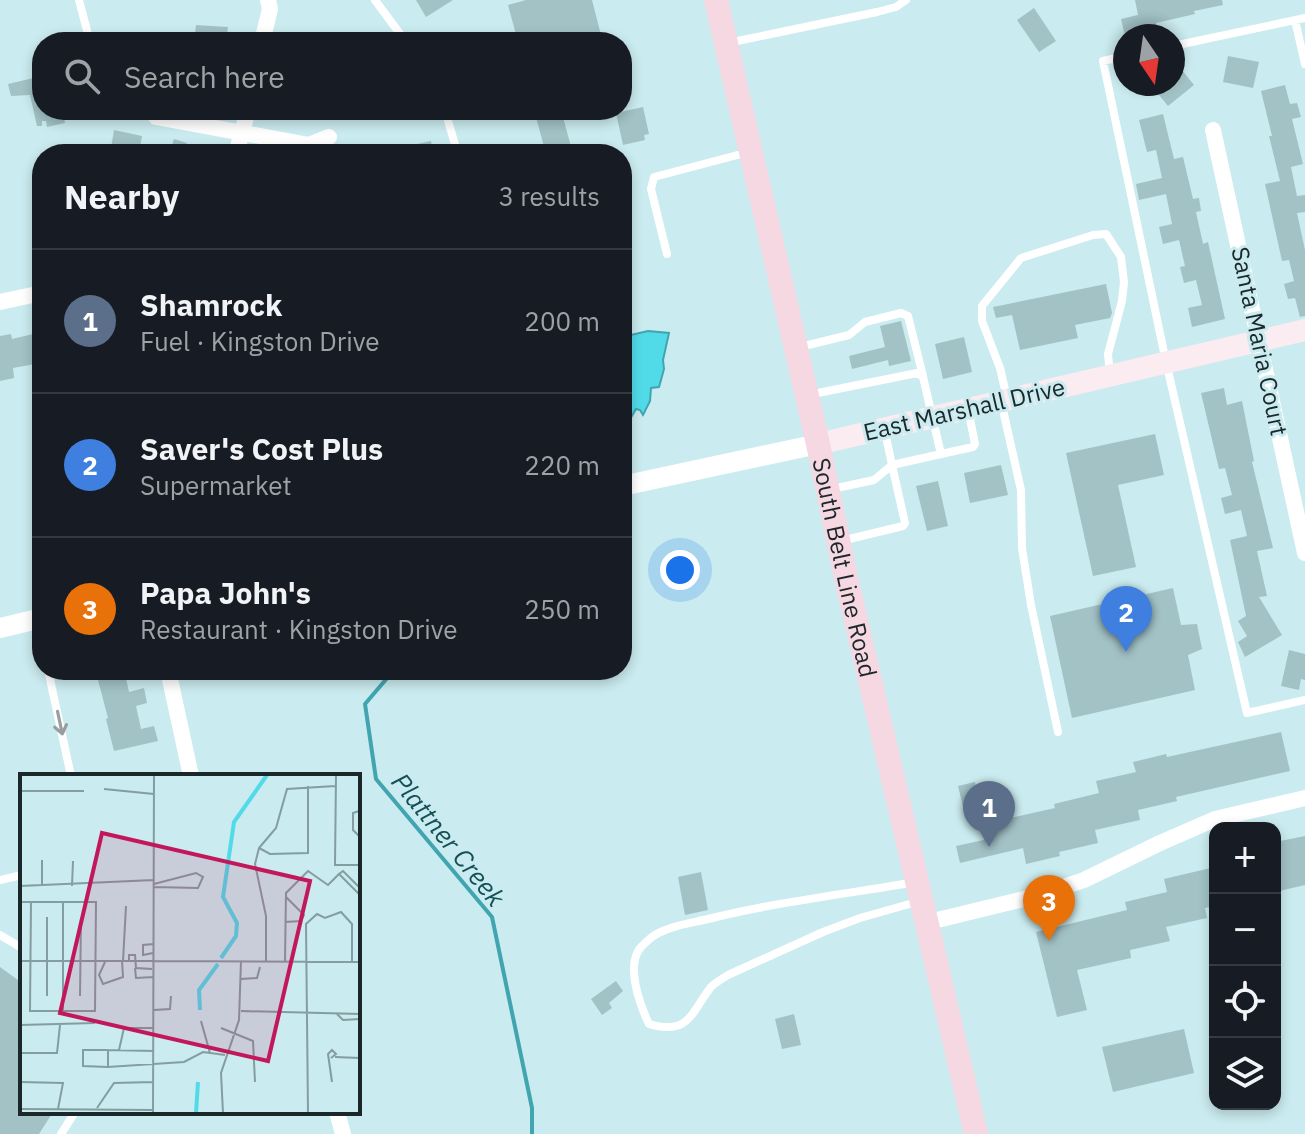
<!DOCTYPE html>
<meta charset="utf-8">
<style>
:root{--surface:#171b24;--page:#20242c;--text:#f1f3f6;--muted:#9ea1a6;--line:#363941;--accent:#ca89af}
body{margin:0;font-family:"IBM Plex Sans",sans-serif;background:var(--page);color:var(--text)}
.controls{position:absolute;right:24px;bottom:24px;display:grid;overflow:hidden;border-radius:16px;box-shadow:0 4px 12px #0003}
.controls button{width:72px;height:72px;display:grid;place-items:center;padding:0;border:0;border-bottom:2px solid var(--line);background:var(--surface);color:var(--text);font:40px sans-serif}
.compass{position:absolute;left:1113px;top:24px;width:72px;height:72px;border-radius:50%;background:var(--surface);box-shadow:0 4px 12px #0003;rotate:167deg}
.you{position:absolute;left:680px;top:570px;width:28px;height:28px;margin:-20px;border:6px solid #fff;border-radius:50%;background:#1a73e8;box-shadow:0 0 0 12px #1a73e833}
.badge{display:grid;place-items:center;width:52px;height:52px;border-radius:50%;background:var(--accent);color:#fff;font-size:26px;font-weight:700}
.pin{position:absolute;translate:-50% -66px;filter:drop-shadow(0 2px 4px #0008)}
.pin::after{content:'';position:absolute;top:42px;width:28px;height:24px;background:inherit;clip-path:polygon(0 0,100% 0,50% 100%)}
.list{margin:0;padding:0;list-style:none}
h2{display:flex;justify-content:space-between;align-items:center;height:104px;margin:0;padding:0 32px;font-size:34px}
h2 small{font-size:26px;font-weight:400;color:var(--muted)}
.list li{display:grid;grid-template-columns:52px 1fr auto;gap:24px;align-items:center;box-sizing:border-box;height:144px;padding:0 32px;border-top:2px solid var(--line)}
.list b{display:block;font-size:30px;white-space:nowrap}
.list p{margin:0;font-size:26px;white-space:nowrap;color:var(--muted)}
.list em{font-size:26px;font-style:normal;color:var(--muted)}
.icon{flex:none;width:44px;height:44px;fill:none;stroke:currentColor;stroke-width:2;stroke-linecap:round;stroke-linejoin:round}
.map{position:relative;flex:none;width:1305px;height:1134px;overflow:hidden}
.search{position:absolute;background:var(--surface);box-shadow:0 4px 12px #0003;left:32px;top:32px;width:600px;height:88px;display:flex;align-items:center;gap:20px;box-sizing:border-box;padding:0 28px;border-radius:32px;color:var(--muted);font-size:30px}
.panel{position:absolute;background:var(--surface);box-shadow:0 4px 12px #0003;left:32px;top:144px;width:600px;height:536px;border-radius:32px}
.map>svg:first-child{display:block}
.water{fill:#51dbe9;stroke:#41a5af;stroke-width:2}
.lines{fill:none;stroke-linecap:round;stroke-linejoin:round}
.stream{stroke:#41a5af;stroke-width:4}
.building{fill:#a2c2c6}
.service{stroke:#fff;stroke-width:8}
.minor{stroke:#fff;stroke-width:16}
.tertiary{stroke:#fff;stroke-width:20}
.secondary{stroke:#faecf1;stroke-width:22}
.primary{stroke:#f6d8e2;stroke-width:24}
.oneway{stroke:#989e9f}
.labels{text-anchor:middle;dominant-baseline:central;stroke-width:6;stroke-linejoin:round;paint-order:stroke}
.street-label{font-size:24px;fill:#1b2729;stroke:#caebef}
.water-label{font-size:26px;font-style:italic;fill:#155056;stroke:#caebef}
.inset-river{fill:none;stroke:#51dbe9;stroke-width:4}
.inset-road{fill:none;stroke:#849da0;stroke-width:2}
.view{fill:#c2185b;fill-opacity:0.15;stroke:#c2185b;stroke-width:4}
.inset-edge{fill:none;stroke:#1b2729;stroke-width:4}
</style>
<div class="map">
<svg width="1305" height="1134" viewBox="0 0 1305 1134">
<rect width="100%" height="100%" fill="#caebef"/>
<path class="water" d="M648 331 669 333 663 360 664 369 659 387 651 388 650 401 643 415 640 410 636 409 629 421 622 425V337Z"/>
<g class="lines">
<path class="stream" d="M394 670 365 704 376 779 492 917 532 1108V1134"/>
</g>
<path class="building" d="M416 0H453L426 17Z
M526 0H592L602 39 591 42H518L508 5Z
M1135 0H1222L1223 5 1194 11 1195 14 1156 23 1158 31 1137 36H1125L1121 19 1138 15Z
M1034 8 1056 41 1039 52 1017 20Z
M196 25 228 27 226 42 194 41Z
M1228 56 1259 62 1253 88 1223 82Z
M1173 59 1194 85 1168 106 1150 84H1173Z
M42 76V110H72V115L64 117 65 123 47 127 46 121H42V126H37L30 95 11 96 8 84Z
M1285 85 1290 104 1297 103 1301 117 1292 119 1303 164 1291 167 1297 196 1305 195V212L1297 213 1305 250V316L1300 317 1295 298 1288 299 1284 284 1294 281 1289 260 1282 261 1265 184 1280 181 1269 136H1272L1261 91Z
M643 107 649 134 644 135 645 140 623 145 616 113Z
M534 110H561L573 154H546Z
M1163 114 1174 159 1183 157 1193 199 1199 198 1201 211 1196 212 1203 244 1208 242 1225 319 1192 327 1188 308 1202 305 1196 280 1184 283 1180 267 1185 266 1179 240 1163 244 1159 227 1172 224 1166 194 1139 200 1136 184 1162 178 1156 150 1147 152 1139 120Z
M114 130 142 136 140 147 128 144 126 151 111 148Z
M174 139 187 143 184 154H169Z
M431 141 433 154H395L394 149Z
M1106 284 1112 313 1110 318 1075 325 1078 338 1020 350 1012 315 996 318 993 307Z
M901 321 911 361 889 366 888 360 852 369 849 356 885 347 880 326Z
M42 332V355H39L41 363 13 368 14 378 0 381V336L11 334 12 339Z
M964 337 972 372 943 379 935 344Z
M1224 388 1227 405 1242 401 1254 461 1252 462 1273 548 1257 551 1267 596 1259 597 1282 635 1245 657 1238 642 1247 636 1238 621 1246 616 1230 540 1247 536 1241 510 1225 514 1221 498 1232 495 1225 468 1219 469 1201 393Z
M1155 434 1164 475 1118 485 1136 567 1093 576 1066 453Z
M1001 465 1008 495 970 503 964 473Z
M938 481 948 526 927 531 916 486Z
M1173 588 1181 625 1197 624 1202 649 1188 655 1195 690 1072 718 1050 616Z
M1289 650 1305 654V680L1301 679 1299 690 1281 686Z
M125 674 129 692 144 688 147 703 136 706 141 729 154 726 158 741 114 751 106 719 108 718 98 680Z
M1281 732 1290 771 1176 797 1177 801 1138 810 1140 820 1095 830 1098 843 1059 852 1060 856 1026 864 1023 848 960 863 956 846 984 840 978 812 965 815 958 786 975 782 976 788 989 785 997 820H1001L1055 808 1054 804 1099 793 1096 781 1136 772 1133 762 1166 754 1167 757Z
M1305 836V885L1275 892V842Z
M1215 867V906L1205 908 1207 918 1166 927 1170 941 1130 950 1131 958 1077 970 1087 1010 1057 1017 1036 932 1127 910 1125 902 1167 892 1164 879Z
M701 872 708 910 685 915 678 877Z
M0 967 22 983V1112H53L39 1134H0Z
M616 981 623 991 609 1003 612 1008 602 1015 591 999Z
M794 1014 801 1045 782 1049 775 1019Z
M1184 1029 1194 1073 1113 1092 1102 1047Z"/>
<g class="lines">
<path class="service" d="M79 0 90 42
M375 0 406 42
M1295 20 1305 64
M728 43 877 12 896 7 906 0
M1173 46 1305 18
M1125 56 1103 61 1166 362 1247 713 1305 700
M135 110 156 117
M445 110 456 148
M667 254 651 189 654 177 749 152
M800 347 849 335 865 322 901 313 908 316 923 376
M808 395 917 373 923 377 941 454 973 447 975 444 968 409
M1007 398 1000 368 982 321V306L1021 258 1093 235 1106 234 1121 257 1124 282 1122 301 1108 354 1110 375
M1001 401 1021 490 1022 548 1031 605 1058 732
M885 432 892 465 941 454
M832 489 874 480 892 465
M841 541 903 526 905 523 892 465
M37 620 42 642
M48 670 71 776
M0 880 22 875
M916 882C846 894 776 902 708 919 691 923 670 926 655 935 650 938 644 944 641 947 625 965 640 1005 649 1024 690 1036 691 1012 711 987 716 982 722 979 728 975L823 932 860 918 920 901
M0 935 22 948
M61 1134 75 1112"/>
<path class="minor" d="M262 42 270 9 268 0
M156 117 309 145 329 137
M1213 130 1305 553
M236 154 248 110
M0 302 42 293
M168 670 191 776
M925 923 1036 896 1084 880 1160 843 1215 819 1305 798
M337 1112 343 1134"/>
<path class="tertiary" d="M622 486 818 444
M0 628 42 618"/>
<path class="secondary" d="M818 444 1305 330"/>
<path class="primary" id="s1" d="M716 0 818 444 847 582 976 1134"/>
</g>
<defs><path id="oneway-shaft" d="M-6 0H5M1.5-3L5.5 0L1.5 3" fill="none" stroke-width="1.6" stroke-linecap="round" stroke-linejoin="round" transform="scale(2)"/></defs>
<use class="oneway" href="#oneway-shaft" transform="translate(60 723) rotate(78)"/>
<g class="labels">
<g class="street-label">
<text transform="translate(1260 341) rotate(78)">Santa Maria Court</text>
<text transform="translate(964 409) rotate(-13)">East Marshall Drive</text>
<text stroke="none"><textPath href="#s1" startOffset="582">South Belt Line Road</textPath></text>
</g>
<g class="water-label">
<text transform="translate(449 839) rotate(51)">Plattner Creek</text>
</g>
</g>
<g transform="translate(20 774)">
<rect width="340" height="340" fill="#caebef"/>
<path class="inset-river" d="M201 184 216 162 217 149 203 123 214 48 247 1M180 236 179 216 198 190M176 339 178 308"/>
<path class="inset-road" d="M316 1 315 91H340M84 15 134 20M0 17H64M339 37 333 39V56L339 62M239 74 250 80 288 79V12M339 91 340 11M319 100 323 97 340 114M0 112 134 106M22 112V86M52 112 53 87M134 113 178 114 183 103 176 99 134 110M0 128H76L75 237H10L11 128M265 148 281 147 284 141 266 123M133 179 123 181V171L134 170M0 187H134M103 187 106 132M109 187V181H115L116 194 132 195M134 187 340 188M246 187V142L235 90 239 74 256 54 267 15 315 12M265 187 266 119 288 97 308 111 319 100 340 121M85 188 79 201 83 210 103 203 102 187M115 194 116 204 134 203M221 205 237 204 240 193M27 222V143M60 222 61 144M134 236 150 235 151 222M43 237V128M221 237 340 240M317 240 323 246 340 245M181 247 190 279M0 251 75 249M201 254 233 267 235 308M88 276H63V292L88 293M99 276 104 254H133M134 277 88 276V293L164 288 183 278 205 281M0 279H37L40 251M315 283 340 284M311 284 316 280 312 276 308 280 312 308M0 308 43 309 38 335M77 334 94 309 133 308M0 335 133 336M133 339 134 1M203 339 201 299 219 246 221 187M288 339 286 150 297 140 305 144 321 138 332 150V188"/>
<path class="view" d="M82 59 290 107 248 287 40 239Z"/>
<rect width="340" height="340" class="inset-edge"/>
</g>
</svg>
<div class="controls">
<button>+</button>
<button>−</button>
<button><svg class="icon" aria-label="locate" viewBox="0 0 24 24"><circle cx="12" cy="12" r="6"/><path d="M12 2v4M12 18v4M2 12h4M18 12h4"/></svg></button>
<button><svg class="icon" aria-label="layers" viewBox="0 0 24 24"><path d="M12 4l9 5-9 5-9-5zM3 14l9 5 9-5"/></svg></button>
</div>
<svg class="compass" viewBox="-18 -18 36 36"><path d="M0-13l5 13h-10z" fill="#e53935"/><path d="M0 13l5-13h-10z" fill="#9ea1a6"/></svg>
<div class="you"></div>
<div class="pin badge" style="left:989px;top:847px;background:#5c6f8a">1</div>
<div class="pin badge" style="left:1126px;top:652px;background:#3f7fe0">2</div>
<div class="pin badge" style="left:1049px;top:941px;background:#e8710a">3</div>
<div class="search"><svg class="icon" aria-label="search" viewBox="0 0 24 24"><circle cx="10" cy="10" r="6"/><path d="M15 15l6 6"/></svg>Search here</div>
<section class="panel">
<h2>Nearby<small>3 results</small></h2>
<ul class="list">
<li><span class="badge" style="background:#5c6f8a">1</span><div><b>Shamrock</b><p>Fuel · Kingston Drive</p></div><em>200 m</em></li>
<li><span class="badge" style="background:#3f7fe0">2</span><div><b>Saver's Cost Plus</b><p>Supermarket</p></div><em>220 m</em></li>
<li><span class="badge" style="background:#e8710a">3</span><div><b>Papa John's</b><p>Restaurant · Kingston Drive</p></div><em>250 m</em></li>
</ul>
</section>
</div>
